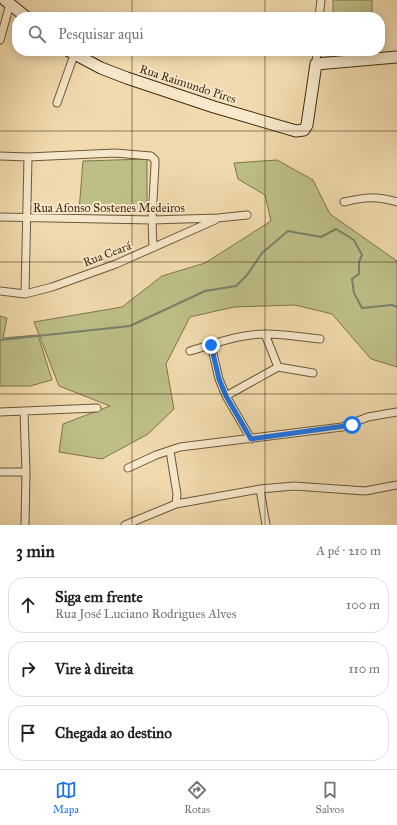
<!DOCTYPE html>
<html lang="pt">
<meta charset="utf-8">
<style>
:root{--surface:#fff;--page:#f6f6f6;--text:#202124;--muted:#757577;--line:#e0e0e0;--accent:#1a73e8}
body{margin:0;font-family:"IM FELL Great Primer",serif;background:var(--page);color:var(--text)}
.stop{position:absolute;width:12px;height:12px;margin:-9px;border:3px solid #1a73e8;border-radius:50%;background:#fff}
.stop.end{background:#1a73e8;border-color:#fff;box-shadow:0 1px 4px #0008}
.list{margin:0;padding:0;list-style:none}
h2{display:flex;justify-content:space-between;align-items:center;height:52px;margin:0;padding:0 16px;font-size:17px}
h2 small{font-size:13px;font-weight:400;color:var(--muted)}
.list li{display:grid;grid-template-columns:26px 1fr auto;gap:12px;align-items:center;box-sizing:border-box;height:56px;margin:0 8px 8px;padding:0 8px;border:1px solid var(--line);border-radius:16px}
.list b{display:block;font-size:15px;white-space:nowrap}
.list p{margin:0;font-size:13px;white-space:nowrap;color:var(--muted)}
.list em{font-size:13px;font-style:normal;color:var(--muted)}
.icon{flex:none;width:22px;height:22px;fill:none;stroke:currentColor;stroke-width:2;stroke-linecap:round;stroke-linejoin:round}
.map{position:relative;flex:none;width:397px;height:525px;overflow:hidden}
.search{position:absolute;background:var(--surface);box-shadow:0 2px 10px #0003;left:12px;right:12px;top:12px;height:44px;display:flex;align-items:center;gap:10px;box-sizing:border-box;padding:0 14px;border-radius:16px;color:var(--muted);font-size:15px}
.sheet{height:244px;background:var(--surface)}
nav{display:flex;justify-content:space-around;align-items:center;box-sizing:border-box;height:56px;border-top:1px solid var(--line);background:var(--surface);font-size:11px;color:var(--muted)}
nav a{display:grid;justify-items:center;gap:2px}
nav .on{color:var(--accent)}
.map>svg:first-child{display:block}
.green{fill:#bebf88;stroke:#80754c}
.lines{fill:none;stroke-linecap:round;stroke-linejoin:round}
.stream{stroke:#78826a;stroke-width:2}
.street-casing{stroke:#6e5738;stroke-width:9}
.secondary-casing{stroke:#432b11;stroke-width:13}
.street{stroke:#f6e8ca;stroke-width:7}
.secondary{stroke:#f6e8ca;stroke-width:11}
.route{stroke:#1a73e8;stroke-width:5}
.grid{fill:none;stroke:#432b11;stroke-width:1;stroke-opacity:0.55}
.labels{text-anchor:middle;dominant-baseline:central;stroke-width:4;stroke-linejoin:round;paint-order:stroke}
.street-label{font-size:12px;fill:#432b11;stroke:#f6e8ca}
</style>
<div class="map">
<svg width="397" height="525" viewBox="0 0 397 525">
<rect width="100%" height="100%" fill="#f1dbae"/>
<filter id="stains"><feTurbulence type="fractalNoise" baseFrequency=".005" numOctaves="4"/><feColorMatrix values="0 0 0 0 .2 0 0 0 0 .09 0 0 0 0 .02 0 0 0 .5 -.17"/></filter>
<radialGradient id="worn" r=".72"><stop offset=".6" stop-color="#630" stop-opacity="0"/><stop offset="1" stop-color="#630" stop-opacity=".3"/></radialGradient>
<path class="green" d="M333 0H372V17H333Z
M147 159V210L79 211 83 161Z
M277 160 313 180 330 214 397 261V367L371 359 332 314 295 305 234 307 190 317 166 364 174 409 148 434 102 459 59 452 63 424 110 406 59 386 34 322 122 307 162 276 205 263 271 221 265 195 238 179 234 163Z
M0 316 7 318 3 338 38 335 52 380 30 386H0Z"/>
<g class="lines">
<path class="stream" d="M0 340 130 326 205 291 236 286 247 275 262 253 288 231 321 237 336 229 354 240 362 255 359 262V274L352 279 354 293 362 308 392 305 397 307"/>
<defs>
<path id="street" d="M319 17 321 0
M0 40 10 4
M316 64 317 51
M57 103 74 55
M0 156 28 157 115 153 151 156 155 160V164L152 220 153 248
M344 202C365 197 376 196 397 202
M0 217 152 220 218 218 247 215
M0 291 25 294 52 287 116 264 215 220
M25 294 28 157
M265 334 278 367
M211 345 219 379 226 396 251 439
M190 351C214 344 239 334 265 334 283 334 302 337 320 339
M226 396 278 367 313 373
M0 412 97 408
M24 412 26 472 25 525
M128 468 156 455 180 447 342 427 368 417 397 412
M0 472H26
M260 489 266 525
M176 504 260 489 294 486 365 491 397 485
M125 525 176 504 177 494 170 451"/>
<path id="secondary" d="M5 0 26 17
M69 51 101 68 127 78 214 107 296 131 304 130 307 125 316 64 397 57"/>
</defs>
<use href="#street" class="street-casing"/>
<use href="#secondary" class="secondary-casing"/>
<use href="#street" class="street"/>
<use href="#secondary" class="secondary"/>
</g>
<g class="lines">
<path class="route" d="M211 345 219 379 226 396 251 439 352 425"/>
</g>
<path class="grid" d="M132 0V17M265 0V17M132 51V525M265 51V525M0 131H397M0 262H397M0 394H397"/>
<g class="labels">
<g class="street-label">
<text transform="translate(188 84) rotate(18)">Rua Raimundo Pires</text>
<text x="109" y="208">Rua Afonso Sostenes Medeiros</text>
<text transform="translate(107 254) rotate(-21)">Rua Ceará</text>
</g>
</g>
<rect width="100%" height="100%" filter="url(#stains)"/>
<rect width="100%" height="100%" fill="url(#worn)"/>
</svg>
<div class="stop" style="left:352px;top:425px"></div>
<div class="stop end" style="left:211px;top:345px"></div>
<div class="search"><svg class="icon" aria-label="search" viewBox="0 0 24 24"><circle cx="10" cy="10" r="6"/><path d="M15 15l6 6"/></svg>Pesquisar aqui</div>
</div>
<section class="sheet">
<h2>3 min<small>A pé · 210 m</small></h2>
<ul class="list">
<li><svg class="icon" aria-label="ahead" viewBox="0 0 24 24"><path d="M12 20V5M6 11l6-6 6 6"/></svg><div><b>Siga em frente</b><p>Rua José Luciano Rodrigues Alves</p></div><em>100 m</em></li>
<li><svg class="icon" aria-label="right" viewBox="0 0 24 24"><path d="M7 20v-9h11M14 6l5 5-5 5"/></svg><div><b>Vire à direita</b></div><em>110 m</em></li>
<li><svg class="icon" aria-label="arrive" viewBox="0 0 24 24"><path d="M6 21V4h12l-3 4 3 4H6"/></svg><div><b>Chegada ao destino</b></div></li>
</ul>
</section>
<nav>
<a class="on"><svg class="icon" aria-label="map" viewBox="0 0 24 24"><path d="M3 6l6-2 6 2 6-2v14l-6 2-6-2-6 2zM9 4v14M15 6v14"/></svg>Mapa</a>
<a><svg class="icon" aria-label="directions" viewBox="0 0 24 24"><path d="M12 3l9 9-9 9-9-9zM9 14v-3h6M13 9l2 2-2 2"/></svg>Rotas</a>
<a><svg class="icon" aria-label="saved" viewBox="0 0 24 24"><path d="M7 4h10v16l-5-4-5 4z"/></svg>Salvos</a>
</nav>
